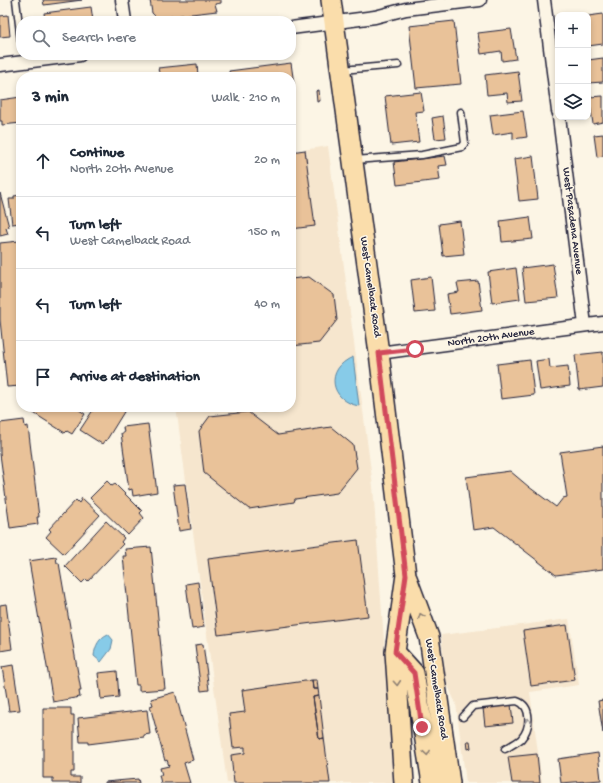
<!DOCTYPE html>
<meta charset="utf-8">
<style>
:root{--surface:#fff;--page:#f6f6f7;--text:#1f2937;--muted:#747a83;--line:#e0e1e3}
body{margin:0;font-family:"Gochi Hand",sans-serif;background:var(--page);color:var(--text)}
.controls{position:absolute;right:12px;top:12px;display:grid;overflow:hidden;border-radius:8px;box-shadow:0 2px 6px #0003}
.controls button{width:36px;height:36px;display:grid;place-items:center;padding:0;border:0;border-bottom:1px solid var(--line);background:var(--surface);color:var(--text);font:20px sans-serif}
.stop{position:absolute;width:12px;height:12px;margin:-9px;border:3px solid #d1495b;border-radius:50%;background:#fff}
.stop.end{background:#d1495b;border-color:#fff;box-shadow:0 1px 4px #0008}
.list{margin:0;padding:0;list-style:none}
h2{display:flex;justify-content:space-between;align-items:center;height:52px;margin:0;padding:0 16px;font-size:17px}
h2 small{font-size:13px;font-weight:400;color:var(--muted)}
.list li{display:grid;grid-template-columns:26px 1fr auto;gap:12px;align-items:center;box-sizing:border-box;height:72px;padding:0 16px;border-top:1px solid var(--line)}
.list b{display:block;font-size:15px;white-space:nowrap}
.list p{margin:0;font-size:13px;white-space:nowrap;color:var(--muted)}
.list em{font-size:13px;font-style:normal;color:var(--muted)}
.icon{flex:none;width:22px;height:22px;fill:none;stroke:currentColor;stroke-width:2;stroke-linecap:round;stroke-linejoin:round}
.map{position:relative;flex:none;width:603px;height:783px;overflow:hidden}
.search{position:absolute;background:var(--surface);box-shadow:0 2px 6px #0003;left:16px;top:16px;width:280px;height:44px;display:flex;align-items:center;gap:10px;box-sizing:border-box;padding:0 14px;border-radius:16px;color:var(--muted);font-size:15px}
.panel{position:absolute;background:var(--surface);box-shadow:0 2px 6px #0003;left:16px;top:72px;width:280px;height:340px;border-radius:16px}
.map>svg:first-child{display:block}
.built{fill:#f6e6ce}
.water{fill:#87cbe8;stroke:#5f87a3}
.building{fill:#e9c299;stroke:#22223b}
.lines{fill:none;stroke-linecap:round;stroke-linejoin:round}
.service-casing{stroke:#22223b;stroke-width:9}
.minor-casing{stroke:#22223b;stroke-width:15}
.primary-casing{stroke:#22223b;stroke-width:22}
.service{stroke:#fcf5e5;stroke-width:6}
.minor{stroke:#fcf5e5;stroke-width:12}
.primary{stroke:#faddab;stroke-width:19}
.oneway{stroke:#8e8073}
.oneway2{stroke:#9a9698}
.route{stroke:#d1495b;stroke-width:5}
.labels{text-anchor:middle;dominant-baseline:central;stroke-width:3;stroke-linejoin:round;paint-order:stroke}
.street-label{font-size:11px;fill:#22223b;stroke:#fcf5e5}
</style>
<div class="map">
<svg width="603" height="783" viewBox="0 0 603 783">
<rect width="100%" height="100%" fill="#fcf5e5"/>
<filter id="ink" filterUnits="userSpaceOnUse"><feTurbulence type="fractalNoise" baseFrequency=".025" numOctaves="2"/><feDisplacementMap in="SourceGraphic" scale="8" xChannelSelector="R" yChannelSelector="G"/><feConvolveMatrix kernelMatrix="1 2 1 2 8 2 1 2 1" color-interpolation-filters="sRGB"/></filter>
<g filter="url(#ink)">
<path class="built" d="M328 146 373 486 394 783H227L176 407H291V152Z
M569 619 579 685 530 692 542 783H466L456 704 446 681 441 635Z"/>
<path class="water" d="M353 357 359 406C330 401 324 369 353 357Z
M249 407H276C266 414 258 413 249 407Z
M108 634 113 640 111 649 101 662 94 656C95 646 99 638 108 634Z"/>
<path class="building" d="M43 0H82L44 5Z
M150 0H221V3L215 4 217 11 157 18 152 13Z
M91 7 93 21H45L44 13Z
M603 14V44L588 46V16Z
M8 15 10 36 0 37V16Z
M454 21 461 84 416 88 409 26Z
M511 29 516 59 502 61 501 51 481 54 478 33Z
M603 58V82L588 83V60Z
M291 63 294 84H291V77H230L229 71Z
M197 64 198 76 160 77 158 68Z
M518 71 522 101 508 102 507 93 487 95 485 75Z
M319 90 320 101 317 102 316 91Z
M421 92 424 111 415 112 419 142 391 145 385 96Z
M603 96V122L593 124 589 97Z
M21 97V123L2 125V121H0V100Z
M523 111 527 137 513 139V132L493 135 490 115Z
M443 116 446 138 435 139 432 118Z
M603 134V156L597 157 594 135Z
M305 150 315 226 291 229V152Z
M445 156 447 165 438 166 440 180 397 185 394 162Z
M533 156 538 199 519 201 514 159Z
M0 193 9 227 6 228 8 234 0 236Z
M21 195V223L12 224 9 199H14V196Z
M530 217 533 239 502 242 500 221Z
M460 221 464 254 443 256 439 224Z
M19 241V248H21V386L7 387 0 320V243Z
M553 264 558 298 526 301 522 268Z
M516 268 520 299 492 303 488 272Z
M309 277 334 295 337 320 319 343 291 346V279Z
M431 277 435 311 415 313 411 280Z
M478 281 482 310 450 314 447 294 459 292 457 283Z
M603 352V387L579 390 575 355Z
M549 359 550 368 568 366 570 386 540 390 536 361Z
M530 360 534 395 501 399 497 364Z
M30 407H75L85 414 72 434 67 431 65 433 32 412 34 410Z
M95 407H127L106 441 105 440 102 444 80 430Z
M248 412 278 435 331 427 353 445 357 468 337 493 295 499 294 502 249 509 204 473 199 431 210 416Z
M24 420 25 427 28 426 39 517H37L38 524 10 528 0 454V423Z
M148 424 157 492 133 496 132 489 129 490 121 433H124L123 427Z
M603 446V569L556 575 494 527 473 530 466 477 510 471 529 487 556 507 563 498 567 497 560 452Z
M107 481 112 486 115 484 142 511 140 513 144 518 128 535 90 498Z
M185 484 191 529 179 531 173 485Z
M82 498 100 515 64 554 46 537 51 531 49 529 76 500 79 503Z
M106 521 124 538 121 542 123 544 88 581 86 579 82 583 65 566Z
M358 540 368 616 218 635 208 559Z
M151 547 165 689 139 691V685H136L123 556H126L125 549Z
M56 557 57 563H59L81 691H79L80 697 53 702 29 561Z
M198 582 204 627 192 629 186 584Z
M6 604 12 649 0 651V605Z
M567 625 575 680 531 686 523 631Z
M203 644 209 690 201 691 195 645Z
M13 665 20 710 9 711 2 667Z
M117 671 119 697 101 699 98 673Z
M312 680 313 689H318L319 696 313 697 319 739 324 738 330 783H234L231 755 245 753V747L233 748 229 714 245 712 242 690Z
M312 680H317L318 689H313Z
M175 692 193 760 184 763 190 783H161L159 775H162L160 768 169 766 167 760 165 761 150 706 153 705 151 699Z
M319 696 324 738 319 739 313 697Z
M603 700V733L598 701Z
M511 704 513 723 485 726 483 708Z
M43 708H71V715H74V772H71V777H80V783H53V778H43Z
M147 710 150 734 144 735V737L88 744V742H80L78 718Z
M467 741H470L471 748 468 749Z
M598 753 601 780 561 783 558 759Z
M537 754 540 783H512L508 757Z
M138 779 139 783H105V782Z"/>
<g class="lines">
<defs>
<path id="service" d="M16 0 21 41
M342 70 398 65
M354 160 422 155 462 147 465 143 461 112
M463 717 473 706 517 701C532 706 531 728 521 739 516 743 510 746 505 749"/>
<path id="minor" d="M122 0 125 21
M544 0 558 111
M291 28 375 17 406 9 480 0
M0 65 80 55
M559 117 585 325
M379 353 603 323"/>
<path id="primary" d="M331 0 379 353 406 575 395 652 404 783
M407 578 429 637 450 783
M395 652 414 673 432 783"/>
</defs>
<use href="#service" class="service-casing"/>
<use href="#minor" class="minor-casing"/>
<use href="#primary" class="primary-casing"/>
<use href="#service" class="service"/>
<use href="#minor" class="minor"/>
<use href="#primary" class="primary"/>
</g>
<defs><path id="oneway-chevron" d="M-2-3.5L2.5 0L-2 3.5" fill="none" stroke-width="1.6" stroke-linecap="round" stroke-linejoin="round"/></defs>
<g class="oneway">
<use href="#oneway-chevron" transform="translate(421 616) rotate(-111)"/>
<use href="#oneway-chevron" transform="translate(397 683) rotate(86)"/>
<use href="#oneway-chevron" transform="translate(427 753) rotate(81)"/>
</g>
<use class="oneway2" href="#oneway-chevron" transform="translate(528 721) rotate(-90)"/>
</g>
<g class="lines" filter="url(#ink)">
<path class="route" d="M415 349 379 353 406 575 395 652 414 673 422 727"/>
</g>
<g class="labels">
<g class="street-label">
<text transform="translate(572 221) rotate(83)">West Pasadena Avenue</text>
<text transform="translate(370 287) rotate(82)">West Camelback Road</text>
<text transform="translate(491 338) rotate(-8)">North 20th Avenue</text>
<text transform="translate(436 689) rotate(81)">West Camelback Road</text>
</g>
</g>
</svg>
<div class="controls">
<button>+</button>
<button>−</button>
<button><svg class="icon" aria-label="layers" viewBox="0 0 24 24"><path d="M12 4l9 5-9 5-9-5zM3 14l9 5 9-5"/></svg></button>
</div>
<div class="stop" style="left:415px;top:349px"></div>
<div class="stop end" style="left:422px;top:727px"></div>
<div class="search"><svg class="icon" aria-label="search" viewBox="0 0 24 24"><circle cx="10" cy="10" r="6"/><path d="M15 15l6 6"/></svg>Search here</div>
<section class="panel">
<h2>3 min<small>Walk · 210 m</small></h2>
<ul class="list">
<li><svg class="icon" aria-label="ahead" viewBox="0 0 24 24"><path d="M12 20V5M6 11l6-6 6 6"/></svg><div><b>Continue</b><p>North 20th Avenue</p></div><em>20 m</em></li>
<li><svg class="icon" aria-label="left" viewBox="0 0 24 24"><path d="M17 20v-9H6M10 6l-5 5 5 5"/></svg><div><b>Turn left</b><p>West Camelback Road</p></div><em>150 m</em></li>
<li><svg class="icon" aria-label="left" viewBox="0 0 24 24"><path d="M17 20v-9H6M10 6l-5 5 5 5"/></svg><div><b>Turn left</b></div><em>40 m</em></li>
<li><svg class="icon" aria-label="arrive" viewBox="0 0 24 24"><path d="M6 21V4h12l-3 4 3 4H6"/></svg><div><b>Arrive at destination</b></div></li>
</ul>
</section>
</div>
